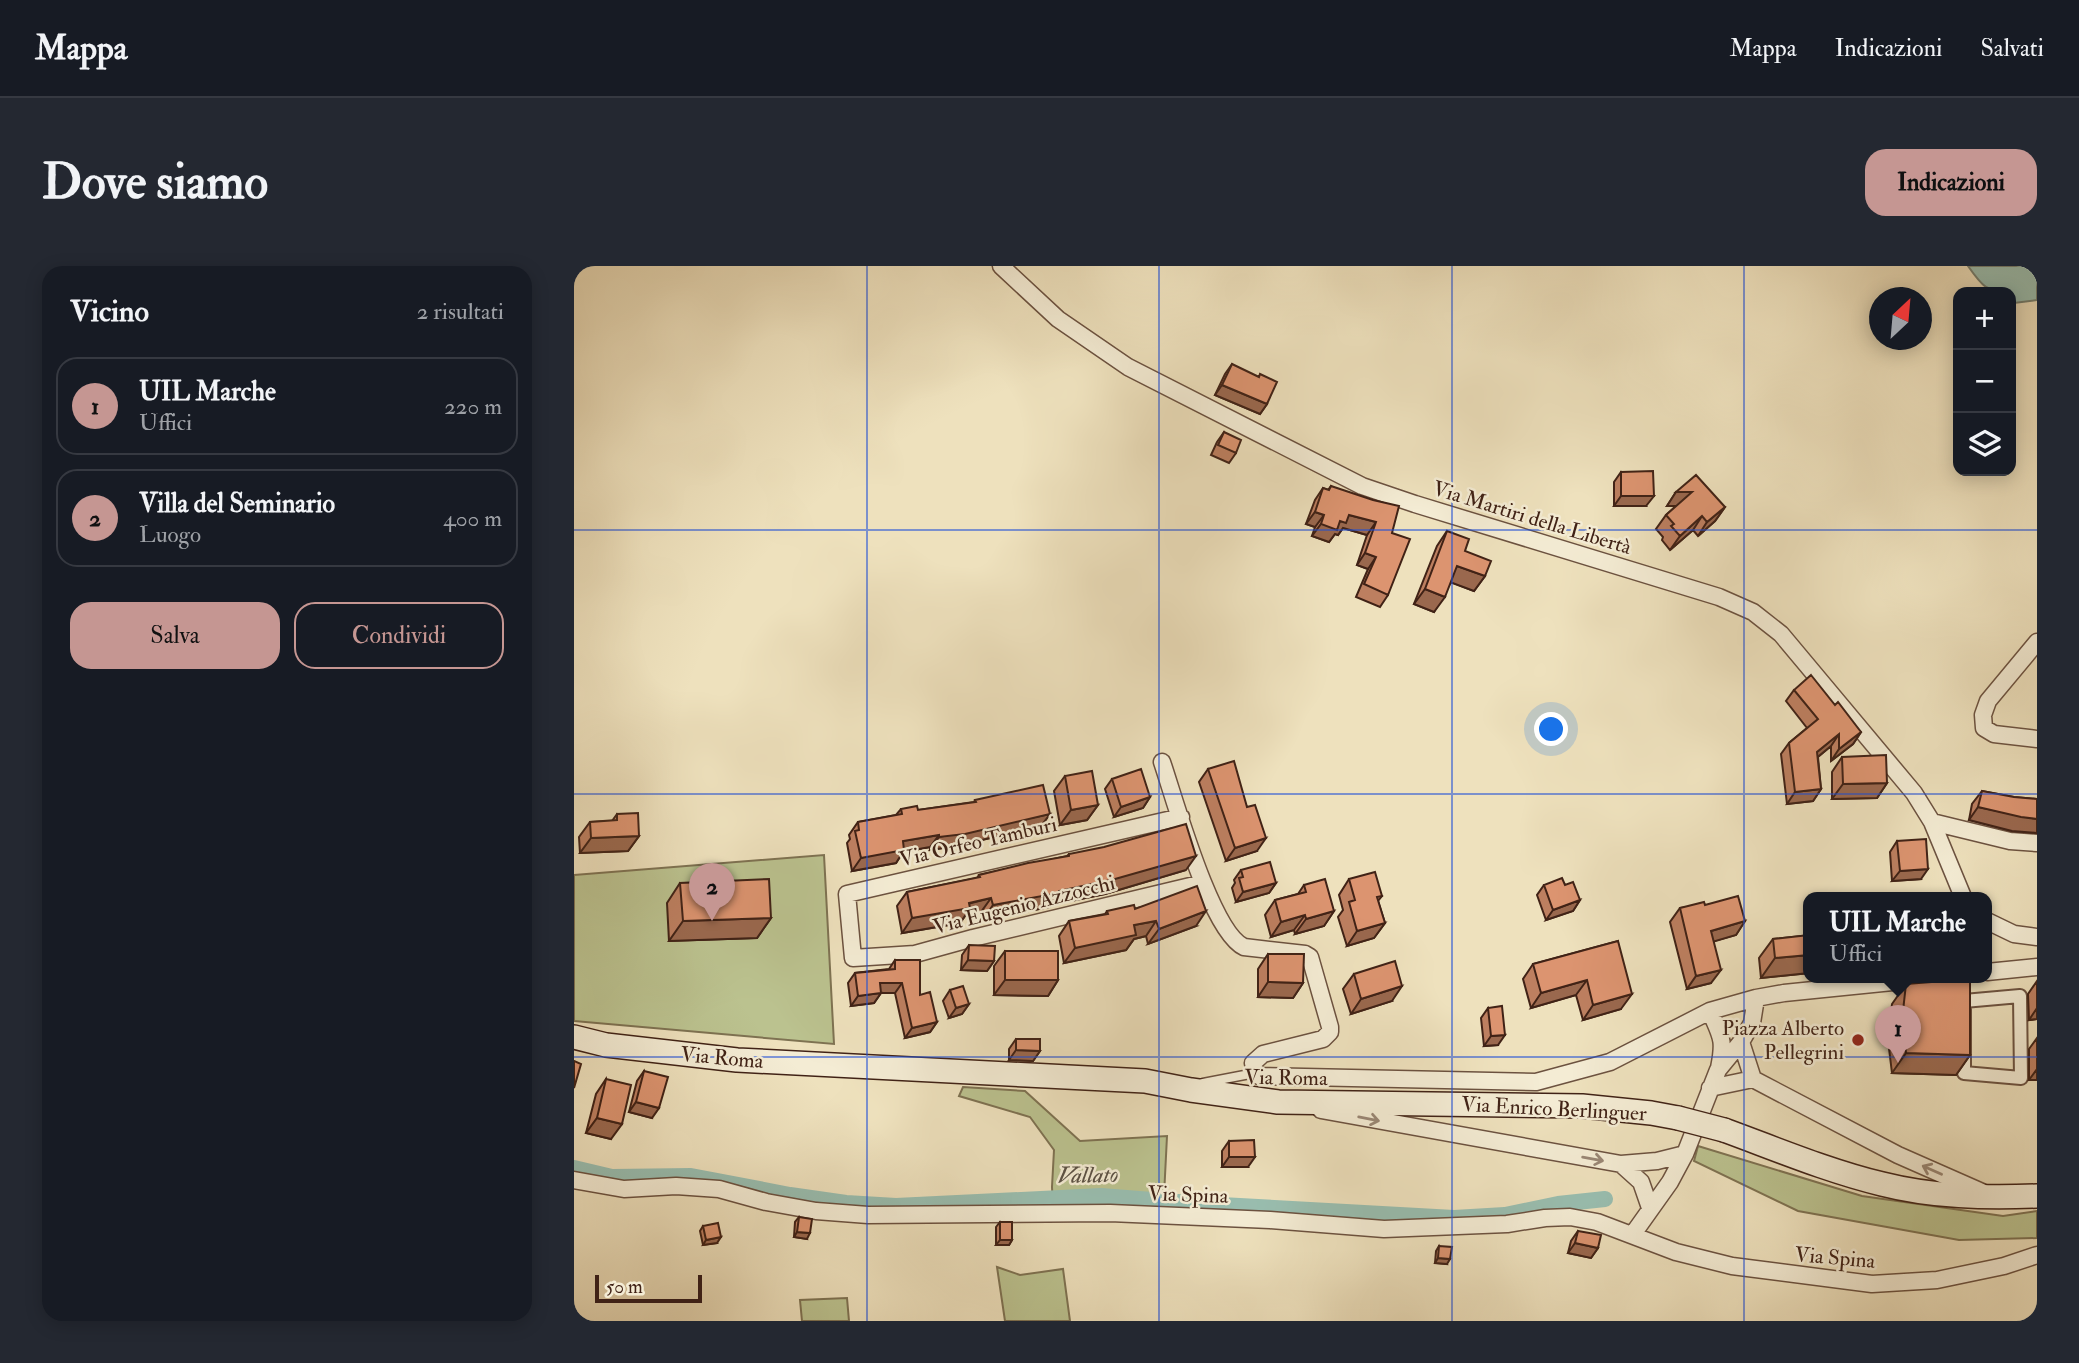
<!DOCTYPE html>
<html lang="it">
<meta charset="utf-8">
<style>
:root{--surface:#171b24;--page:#242831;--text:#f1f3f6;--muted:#9ea1a6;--line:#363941;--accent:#c59692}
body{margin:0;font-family:"IM FELL Double Pica",serif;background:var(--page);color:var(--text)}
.controls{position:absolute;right:21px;top:21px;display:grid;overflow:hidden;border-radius:14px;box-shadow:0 4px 18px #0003}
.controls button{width:63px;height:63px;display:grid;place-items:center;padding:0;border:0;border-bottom:2px solid var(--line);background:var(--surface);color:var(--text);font:35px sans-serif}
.compass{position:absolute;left:1295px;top:21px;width:63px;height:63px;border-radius:50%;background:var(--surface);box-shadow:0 4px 18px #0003;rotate:26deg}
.scale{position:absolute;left:21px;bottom:18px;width:107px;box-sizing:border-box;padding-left:7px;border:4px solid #402216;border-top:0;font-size:19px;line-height:24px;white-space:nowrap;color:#402216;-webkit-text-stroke:5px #f4ecd4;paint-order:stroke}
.you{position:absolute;left:978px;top:464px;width:24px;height:24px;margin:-18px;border:5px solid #fff;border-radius:50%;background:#1a73e8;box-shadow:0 0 0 10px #1a73e833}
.badge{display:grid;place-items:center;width:46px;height:46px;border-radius:50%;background:var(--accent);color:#111;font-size:23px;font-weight:700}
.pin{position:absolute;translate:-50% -58px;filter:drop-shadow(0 2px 4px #0008)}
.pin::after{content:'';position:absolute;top:37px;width:24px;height:21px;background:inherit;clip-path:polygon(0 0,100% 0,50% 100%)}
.popup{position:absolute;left:1229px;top:626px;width:189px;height:91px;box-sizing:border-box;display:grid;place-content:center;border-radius:14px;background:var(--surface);filter:drop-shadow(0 2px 5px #0005);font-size:23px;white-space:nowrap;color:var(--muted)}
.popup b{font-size:26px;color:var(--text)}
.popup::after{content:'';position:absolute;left:50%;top:100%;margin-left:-14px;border:14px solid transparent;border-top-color:var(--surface)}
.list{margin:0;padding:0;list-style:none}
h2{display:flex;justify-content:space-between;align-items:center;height:91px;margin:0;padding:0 28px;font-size:30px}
h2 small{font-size:23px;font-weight:400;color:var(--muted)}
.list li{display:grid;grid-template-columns:46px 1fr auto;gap:21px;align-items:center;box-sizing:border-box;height:98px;margin:0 14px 14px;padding:0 14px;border:2px solid var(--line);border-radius:21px}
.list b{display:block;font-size:26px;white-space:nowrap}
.list p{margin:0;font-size:23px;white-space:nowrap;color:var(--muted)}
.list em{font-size:23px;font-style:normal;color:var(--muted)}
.actions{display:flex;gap:14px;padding:21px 28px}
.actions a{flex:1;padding:16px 0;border:2px solid var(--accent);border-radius:21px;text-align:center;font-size:24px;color:var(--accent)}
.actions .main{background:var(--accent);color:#111}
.icon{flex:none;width:38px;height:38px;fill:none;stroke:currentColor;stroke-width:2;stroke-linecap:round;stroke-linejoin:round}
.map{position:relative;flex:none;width:1463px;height:1055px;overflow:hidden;border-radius:21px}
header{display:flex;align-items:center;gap:42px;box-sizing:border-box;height:98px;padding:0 35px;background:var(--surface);border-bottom:2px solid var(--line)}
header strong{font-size:33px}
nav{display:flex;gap:38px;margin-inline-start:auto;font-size:24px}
.intro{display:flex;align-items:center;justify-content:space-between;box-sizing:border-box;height:168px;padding:0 42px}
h1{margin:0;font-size:49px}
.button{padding:18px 32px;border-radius:21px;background:var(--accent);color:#111;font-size:24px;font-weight:700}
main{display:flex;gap:42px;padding:0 42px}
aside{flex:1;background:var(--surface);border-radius:21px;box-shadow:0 4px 18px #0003}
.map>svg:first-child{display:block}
.green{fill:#bbc28f;stroke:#7e7252;stroke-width:2}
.water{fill:#99beb0;stroke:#758072;stroke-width:2}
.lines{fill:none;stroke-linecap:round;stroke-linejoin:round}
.canal{stroke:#99beb0;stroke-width:16}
.service-casing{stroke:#6c5240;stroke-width:11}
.pedestrian-casing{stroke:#6c5240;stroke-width:16}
.minor-casing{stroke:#6c5240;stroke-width:19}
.secondary-casing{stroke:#402216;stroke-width:26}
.service{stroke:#f4ecd4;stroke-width:8}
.pedestrian{stroke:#f4ecd4;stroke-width:12}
.minor{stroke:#f4ecd4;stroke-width:16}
.secondary{stroke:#f4ecd4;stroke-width:23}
.secondary-bridge-casing{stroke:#402216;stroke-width:26;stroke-linecap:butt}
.secondary-bridge{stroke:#f4ecd4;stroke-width:23}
.wall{fill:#bd7f60;stroke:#402216;stroke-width:2}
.shaded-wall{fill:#9a684e;stroke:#402216;stroke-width:2}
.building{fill:#dc9470;stroke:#402216;stroke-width:2}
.oneway{stroke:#9a8775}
.grid{fill:none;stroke:#1d4ed8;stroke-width:2;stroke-opacity:0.55}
.poi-dot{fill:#8f2418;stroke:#f4ecd4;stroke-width:2.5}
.labels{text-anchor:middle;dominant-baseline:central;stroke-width:5;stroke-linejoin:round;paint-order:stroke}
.street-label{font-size:21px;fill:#402216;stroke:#f4ecd4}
.poi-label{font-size:21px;fill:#402216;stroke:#f4ecd4;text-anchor:end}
.water-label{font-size:23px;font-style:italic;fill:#5b5144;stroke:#f4ecd4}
</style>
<header>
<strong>Mappa</strong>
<nav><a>Mappa</a><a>Indicazioni</a><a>Salvati</a></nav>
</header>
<div class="intro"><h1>Dove siamo</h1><a class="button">Indicazioni</a></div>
<main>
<aside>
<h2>Vicino<small>2 risultati</small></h2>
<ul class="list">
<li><span class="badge">1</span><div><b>UIL Marche</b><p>Uffici</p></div><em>220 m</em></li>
<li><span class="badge">2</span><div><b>Villa del Seminario</b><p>Luogo</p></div><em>400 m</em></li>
</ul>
<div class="actions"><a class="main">Salva</a><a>Condividi</a></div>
</aside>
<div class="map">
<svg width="1463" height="1055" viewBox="0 0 1463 1055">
<rect width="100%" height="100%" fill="#eee1bd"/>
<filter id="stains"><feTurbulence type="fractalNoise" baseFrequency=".00286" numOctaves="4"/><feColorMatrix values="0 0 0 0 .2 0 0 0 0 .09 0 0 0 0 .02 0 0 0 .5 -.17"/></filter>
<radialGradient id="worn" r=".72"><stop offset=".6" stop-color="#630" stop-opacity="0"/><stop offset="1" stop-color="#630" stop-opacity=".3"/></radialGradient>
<path class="green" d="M250 589 260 778 0 755V609Z
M389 821 451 825 506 875 593 870 590 930 593 945 479 943 478 921 480 884 456 851 385 830Z
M1124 880 1288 930 1429 950 1463 945V972L1385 974 1224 945 1120 895Z
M423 1001 446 1009 489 1003 496 1055H431Z
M273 1032 275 1055H228L226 1034Z"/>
<path class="water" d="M1394 0H1463V34L1440 37 1437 35V26C1412 26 1408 20 1394 0Z"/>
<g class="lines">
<path class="canal" d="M0 902 38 911 117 910 216 929 272 937 322 940 527 930 629 938 880 952 931 949 984 938 1031 933"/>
<defs>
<path id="service" d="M629 817 681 807"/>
<path id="pedestrian" d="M1446 730 1447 812 1390 807V735Z"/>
<path id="minor" d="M427 0 484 53 554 101 788 220 841 238 1145 331 1179 346 1207 368 1340 527 1358 556 1389 631
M1463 376 1414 435 1409 449 1410 462 1420 468 1463 473
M588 496C601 534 637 666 670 681L731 688 736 691 756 761V766L749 773 689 788 679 797 681 807 685 810 962 816 1036 796 1136 745 1182 732 1210 727 1368 711
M607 551 273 628 279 692 341 688 399 672 629 617
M1358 556 1436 575 1463 577
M1413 655 1440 668 1463 671
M1413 706 1463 701
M1136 745C1147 771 1151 773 1145 802
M1167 776 1179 813
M1136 822 1179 813 1324 889 1408 926
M747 844 1047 898 1083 895 1111 888
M1047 898 1067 916 1076 942
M0 914 50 923 102 920 145 923 192 936 242 945 294 949 536 947 696 954 810 963 933 958 971 952 996 951 1023 956 1102 986 1158 1000 1298 1018 1363 1014 1430 1000 1463 989
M1059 968 1096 916 1111 888 1144 804 1167 776 1178 757 1182 732"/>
<path id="secondary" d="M0 771 32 779 163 794 571 815 617 824 704 836 1008 840 1077 847 1104 852
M1150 864C1202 883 1254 905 1308 918 1359 931 1411 932 1463 930"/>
</defs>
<use href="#service" class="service-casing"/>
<use href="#pedestrian" class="pedestrian-casing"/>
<use href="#minor" class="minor-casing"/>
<use href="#secondary" class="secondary-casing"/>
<use href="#service" class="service"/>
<use href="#pedestrian" class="pedestrian"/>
<use href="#minor" class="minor"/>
<use href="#secondary" class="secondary"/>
<defs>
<path id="secondary-bridge" d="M1104 852 1150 864"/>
</defs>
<use href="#secondary-bridge" class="secondary-bridge-casing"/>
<use href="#secondary-bridge" class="secondary-bridge"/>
</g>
<path class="wall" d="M658 98 693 138 686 148 641 129 651 108Z
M650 166 662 187 655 197 637 189 643 176Z
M1047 206 1072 240H1040V216Z
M757 220 818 267 814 329 806 341 782 331 794 303 783 299 793 269 769 262 764 269 761 268 755 276 738 270 741 261 732 258 741 234 749 222 754 224Z
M1102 226 1151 241 1141 255 1124 270 1119 264 1096 284 1088 274 1089 271 1082 263 1092 249 1102 240H1093Z
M873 265 911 310 900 325 877 316 860 346 840 338 863 280Z
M1220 424 1261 439 1287 466 1279 478 1257 495V480L1244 491 1247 523 1239 535 1213 538 1207 488 1215 477 1233 462 1212 435Z
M1268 491 1313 517 1303 532 1258 533V506Z
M634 503 683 585 652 595 625 516Z
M491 510 524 539 513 554 486 559 480 525Z
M538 513 576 531 569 542 540 551 531 523Z
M1408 525 1440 531 1463 533V567L1438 565 1395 554 1398 538Z
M401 534 476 548 467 560 382 580 356 584V581L329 586 322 597 278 605 273 577 276 573 275 569 284 556 322 549 327 543 344 544 400 536Z
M43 548 65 570 54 585 6 587 5 571 16 556 38 555Z
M1323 575 1347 613 1318 615 1316 586Z
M495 588 612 604 531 628 477 639 475 641 409 654 407 646 391 650 386 657 328 667 323 640 333 626 403 612 405 609 493 590Z
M667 604 702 617 695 627 662 636 658 622 661 617 660 614Z
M775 613 808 630 804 635 811 657 800 672 773 680 764 651 769 644 765 629Z
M106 617 197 652 183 672 95 675 93 637Z
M730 619 760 645 750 660 721 668 720 664 697 671 691 649 701 634 724 628Z
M970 619H991L1006 634 999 645 972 654 963 629Z
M1131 639 1171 655 1162 669 1140 675 1137 717 1113 723 1096 656 1106 642Z
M533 645 622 660 574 678 572 670 560 673 552 684 490 697 485 670 495 655 531 648Z
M1235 669V707L1187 712 1185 692 1199 673Z
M1044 675 1047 743 1009 754 1002 729 957 742 949 713 959 698Z
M395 679 420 695 413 705 387 704 388 689Z
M431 685 484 714 474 730 420 729V700Z
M694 688 729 717 719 732 684 731V703Z
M321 694 346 729 363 756 356 766 331 772 321 727H307L300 737 277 740 274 717 281 707 315 703Z
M780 708 818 735 777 748 769 723Z
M1463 715V753L1455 754 1454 728Z
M1332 718 1396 789 1382 809 1318 807 1314 774 1318 738Z
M376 724 395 738 388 748 375 752 369 735Z
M914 742 924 779 910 780 907 752Z
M1463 772V814H1455V783Z
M442 773 466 785 459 795 435 794V783Z
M70 805 78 852 55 846 63 815Z
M32 813 37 873 12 867 22 828Z
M655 875 674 901H648V885Z
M225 951 233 973 220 971 221 956Z
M426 956 438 974 435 979H422V961Z
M129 960 143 977 129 979 126 965Z
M1004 965 1024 982 1017 992 994 987 997 975Z
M865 980 873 998 861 997 862 985Z"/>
<path class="shaded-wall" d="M648 119 693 138 686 148 641 129Z
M1102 226H1118L1108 240H1093Z
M1047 230H1080L1072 240H1040Z
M1151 241 1141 255 1124 270 1133 256Z
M741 246 750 249 741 261 732 258Z
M775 249 802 256 793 269 769 262 764 269 761 268 755 276 738 270 747 258 766 255Z
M1128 250 1119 264 1096 284 1106 270Z
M791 287 802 291 794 303 783 299Z
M883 300 911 310 900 325 873 315Z
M851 323 871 331 860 346 840 338Z
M1287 466 1279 478 1257 495 1265 483Z
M1265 468 1257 480 1235 498 1243 486Z
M1313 517 1303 532 1258 533 1269 518Z
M1247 523 1239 535 1213 538 1221 526Z
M576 531 569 542 540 551 547 541Z
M524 539 513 554 486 559 497 544Z
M1404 541 1463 553V567L1438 565 1395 554Z
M476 548 467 560 382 580 356 584 365 571Z
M365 569 356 581 329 586 322 597 278 605 287 592 329 575Z
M65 570 54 585 6 587 17 572Z
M692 572 683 585 652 595 661 582Z
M622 590 612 604 531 628 477 639 475 641 409 654 419 639 485 625Z
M1354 603 1347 613 1318 615 1326 605Z
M702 617 695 627 662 636 669 626Z
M417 632 407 646 391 650 386 657 328 667 338 652Z
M1006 634 999 645 972 654 979 644Z
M632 645 622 660 574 678 585 663Z
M760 645 750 660 721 668 732 653Z
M731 649 720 664 697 671 707 656Z
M197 652 183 672 95 675 109 655Z
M582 655 572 670 560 673 552 684 490 697 501 682 560 659Z
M1171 655 1162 669 1128 679 1137 665Z
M811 657 800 672 773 680 783 665Z
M1235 689V707L1187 712 1201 692Z
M394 694 420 695 413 705 387 704Z
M1147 704 1137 717 1113 723 1122 710Z
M431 714H484L474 730 420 729Z
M1013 714 1002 729 957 742 967 727Z
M694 716 729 717 719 732 684 731Z
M306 717H328L321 727H299Z
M828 720 818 735 777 748 787 733Z
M307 727 300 737 277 740 284 730Z
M1058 728 1047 743 1009 754 1019 739Z
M395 738 388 748 375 752 382 742Z
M1463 742V753L1455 754Z
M363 756 356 766 331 772 338 762Z
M931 769 924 779 910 780 917 770Z
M442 784 466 785 459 795 435 794Z
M1332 787 1396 789 1382 809 1318 807Z
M1463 803V814H1455Z
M62 836 85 842 78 852 55 846Z
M23 852 48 858 37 873 12 867Z
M655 891H681L674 901H648Z
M223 966 236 967 233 973 220 971Z
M147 971 143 977 129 979 132 974Z
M426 974H438L435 979H422Z
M1001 977 1024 982 1017 992 994 987Z
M864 992 876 993 873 998 861 997Z"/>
<path class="building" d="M658 98 685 111 686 108 703 116 693 138 648 119Z
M650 166 667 174 662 187 644 179Z
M1079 205 1080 230H1047V206Z
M1122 209 1151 241 1133 256 1128 250 1106 270 1097 260 1100 258 1092 249 1118 226H1102Z
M757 220 799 234 825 240 818 267 836 273 814 329 790 318 802 291 791 287 802 256 775 249 772 257 766 255 763 264 747 258 750 249 741 246 749 222 755 224Z
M873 265 895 273 891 285 917 295 911 310 883 300 871 331 851 323Z
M1237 409 1261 439 1264 436 1287 466 1265 483V468L1243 486 1247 523 1221 526 1215 477 1244 453 1220 424Z
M1312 489 1313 517 1269 518 1268 491Z
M660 495 673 541 681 539 692 572 661 582 634 503Z
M567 503 576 531 547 541 538 513Z
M518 505 524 539 497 544 491 510Z
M469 519 476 548 391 568 365 571V569L329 575 330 584 287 592 281 565 285 564 284 556 328 548 327 543 343 540 344 544 402 536 401 534Z
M1408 525 1440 531 1463 533V553L1447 551 1404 541Z
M64 547 65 570 17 572 16 556 43 554V548Z
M612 558 622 590 541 613 485 625V627L419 639 417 632 395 637 396 642 338 652 333 626 406 611 405 609 454 597 495 590V588L530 581Z
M1352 573 1354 603 1326 605 1323 575Z
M696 596 702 617 669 626 665 612 669 611 667 604Z
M801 606 808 630 803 631 811 657 783 665 775 636 781 634 775 613Z
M988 612 991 619 999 616 1006 634 979 644 970 619Z
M195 613 197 652 109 655 106 617Z
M751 613 760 645 732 653 731 649 707 656 701 634 732 626 730 619Z
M623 620 632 645 585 663 582 655 560 659 562 669 501 682 495 655 534 648 533 645 560 639 561 643Z
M1164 630 1171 655 1137 665 1147 704 1122 710 1106 642 1130 636 1131 639Z
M1235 669V689L1201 692 1199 673Z
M1044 675 1058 728 1019 739 1013 714 967 727 959 698Z
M395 679 421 680 420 695 394 694Z
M431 685H484V714H431Z
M694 688H730L729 717 694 716Z
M321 694H346V729L356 726 363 756 338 762 328 717H306L307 727 284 730 281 707 321 703Z
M821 695 828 720 787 733 780 708Z
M1396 713V789L1332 787 1328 754 1332 718Z
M389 720 395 738 382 742 376 724Z
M928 740 931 769 917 770 914 742Z
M442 773H466V785L442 784Z
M0 795 7 798 0 822Z
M70 805 94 811 85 842 62 836Z
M32 813 57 819 48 858 23 852Z
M680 874 681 891H655V875Z
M225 951 238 953 236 967 223 966Z
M426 956H438V974H426Z
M144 957 147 971 132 974 129 960Z
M1004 965 1027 969 1024 982 1001 977Z
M865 980 878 981 876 993 864 992Z"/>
<defs><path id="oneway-shaft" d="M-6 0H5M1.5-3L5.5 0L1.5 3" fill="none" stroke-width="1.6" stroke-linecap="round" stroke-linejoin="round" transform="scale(1.75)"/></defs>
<g class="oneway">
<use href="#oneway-shaft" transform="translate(795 853) rotate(11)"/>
<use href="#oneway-shaft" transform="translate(1019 893) rotate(10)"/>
<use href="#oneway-shaft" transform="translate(1358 904) rotate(-156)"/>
</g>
<path class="grid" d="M293 0V1055M585 0V1055M878 0V1055M1170 0V1055M0 264H1463M0 528H1463M0 791H1463"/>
<circle class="poi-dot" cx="1284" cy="774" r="7"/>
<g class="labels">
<g class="street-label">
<text transform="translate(958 252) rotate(17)">Via Martiri della Libertà</text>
<text transform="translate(404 576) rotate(-13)">Via Orfeo Tamburi</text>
<text transform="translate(450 639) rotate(-14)">Via Eugenio Azzocchi</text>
<text transform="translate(148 792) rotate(5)">Via Roma</text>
<text transform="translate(712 812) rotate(1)">Via Roma</text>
<text transform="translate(980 843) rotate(3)">Via Enrico Berlinguer</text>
<text transform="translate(614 929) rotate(2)">Via Spina</text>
<text transform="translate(1261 992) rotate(5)">Via Spina</text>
</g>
<g class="poi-label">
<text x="1270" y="762">Piazza Alberto<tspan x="1270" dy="24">Pellegrini</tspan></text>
</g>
<g class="water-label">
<text transform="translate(514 909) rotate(-1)">Vallato</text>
</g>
</g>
<rect width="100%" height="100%" filter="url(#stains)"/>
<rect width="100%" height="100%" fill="url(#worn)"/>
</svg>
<div class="controls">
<button>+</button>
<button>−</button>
<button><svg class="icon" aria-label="layers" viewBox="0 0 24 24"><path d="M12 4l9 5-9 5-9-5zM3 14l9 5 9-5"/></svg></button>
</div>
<svg class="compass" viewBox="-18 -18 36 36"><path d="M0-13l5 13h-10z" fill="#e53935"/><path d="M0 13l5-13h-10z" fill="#9ea1a6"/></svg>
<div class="scale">50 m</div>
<div class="you"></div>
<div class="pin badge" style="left:1324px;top:797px">1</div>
<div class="popup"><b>UIL Marche</b>Uffici</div>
<div class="pin badge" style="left:138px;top:655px">2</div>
</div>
</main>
